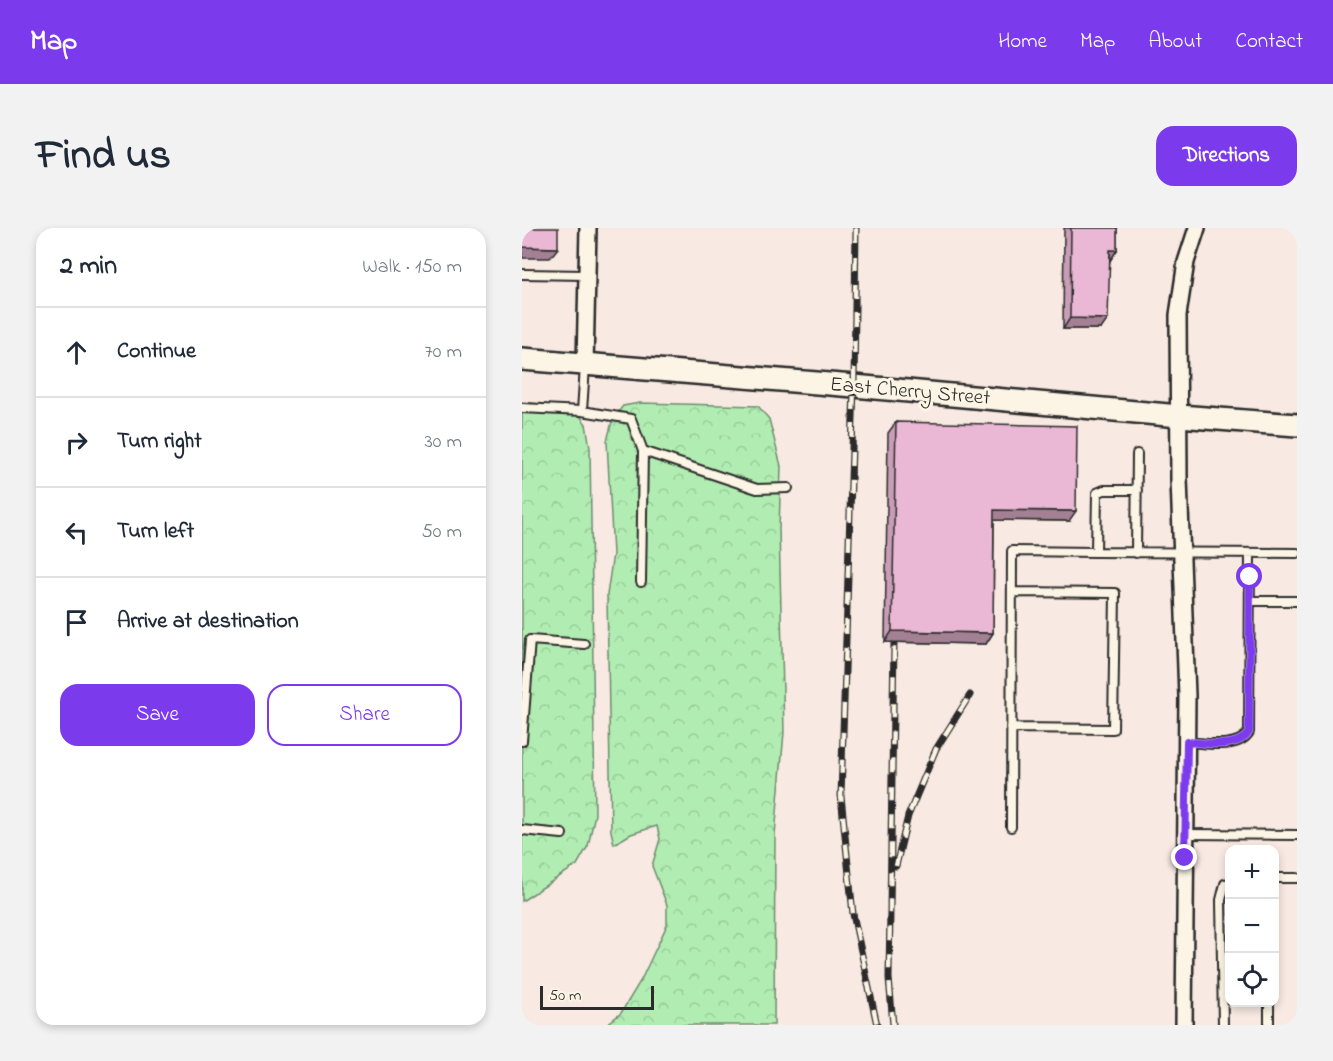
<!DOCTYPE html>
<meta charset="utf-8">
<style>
:root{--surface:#fff;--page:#f2f2f3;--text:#1f2937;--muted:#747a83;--line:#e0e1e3;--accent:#7c3aed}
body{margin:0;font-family:"Indie Flower",sans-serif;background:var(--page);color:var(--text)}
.controls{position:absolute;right:18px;bottom:18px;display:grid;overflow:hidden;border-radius:12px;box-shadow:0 3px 9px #0003}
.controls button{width:54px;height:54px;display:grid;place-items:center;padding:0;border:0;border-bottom:2px solid var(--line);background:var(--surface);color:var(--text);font:30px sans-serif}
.scale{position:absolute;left:18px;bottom:15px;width:114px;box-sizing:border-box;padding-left:6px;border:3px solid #2b2b2b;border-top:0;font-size:16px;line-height:21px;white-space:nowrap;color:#2b2b2b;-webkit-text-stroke:4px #fcf5e5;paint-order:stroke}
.stop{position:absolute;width:18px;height:18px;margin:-14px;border:4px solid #7c3aed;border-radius:50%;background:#fff}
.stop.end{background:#7c3aed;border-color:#fff;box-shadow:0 2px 6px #0008}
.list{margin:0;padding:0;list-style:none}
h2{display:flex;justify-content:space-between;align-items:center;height:78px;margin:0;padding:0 24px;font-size:26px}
h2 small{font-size:20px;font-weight:400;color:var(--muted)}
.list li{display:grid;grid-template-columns:39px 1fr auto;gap:18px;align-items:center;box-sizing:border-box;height:90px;padding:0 24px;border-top:2px solid var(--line)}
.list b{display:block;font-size:22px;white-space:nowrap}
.list em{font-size:20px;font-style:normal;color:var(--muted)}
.actions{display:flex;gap:12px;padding:18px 24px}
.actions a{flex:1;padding:14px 0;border:2px solid var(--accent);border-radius:18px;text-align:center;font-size:21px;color:var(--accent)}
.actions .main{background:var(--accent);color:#fff}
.icon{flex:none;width:33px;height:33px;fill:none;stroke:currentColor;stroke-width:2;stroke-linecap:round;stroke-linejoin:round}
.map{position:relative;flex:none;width:775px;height:797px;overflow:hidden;border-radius:18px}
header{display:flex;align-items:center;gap:36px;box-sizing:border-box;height:84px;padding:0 30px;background:var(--accent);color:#fff}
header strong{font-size:28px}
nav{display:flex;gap:33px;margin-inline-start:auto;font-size:21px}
.intro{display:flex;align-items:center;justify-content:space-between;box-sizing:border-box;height:144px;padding:0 36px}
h1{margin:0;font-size:42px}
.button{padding:15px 27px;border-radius:18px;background:var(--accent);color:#fff;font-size:21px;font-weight:700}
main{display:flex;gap:36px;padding:0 36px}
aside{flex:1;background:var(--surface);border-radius:18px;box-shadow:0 3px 9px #0003}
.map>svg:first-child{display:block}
.forest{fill:url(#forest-crowns);stroke:#6e8c6e;stroke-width:1.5}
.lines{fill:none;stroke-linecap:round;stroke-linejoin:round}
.lane-casing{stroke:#2b2b2b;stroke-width:12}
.street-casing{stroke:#2b2b2b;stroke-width:20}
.secondary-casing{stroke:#2b2b2b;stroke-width:26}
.lane{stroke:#fcf5e5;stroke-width:8}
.street{stroke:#fcf5e5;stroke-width:15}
.secondary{stroke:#fcf5e5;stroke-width:21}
.rail-casing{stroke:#2b2b2b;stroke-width:7}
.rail{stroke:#fcf5e5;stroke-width:4.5;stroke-dasharray:14;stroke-linecap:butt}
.wall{fill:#c99db6;stroke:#2b2b2b;stroke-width:1.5}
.shaded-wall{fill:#a48094;stroke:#2b2b2b;stroke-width:1.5}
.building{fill:#eab7d4;stroke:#2b2b2b;stroke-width:1.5}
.route{stroke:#7c3aed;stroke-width:8}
.labels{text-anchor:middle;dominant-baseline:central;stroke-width:6;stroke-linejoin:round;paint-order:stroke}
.street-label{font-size:21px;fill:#2b2b2b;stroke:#fcf5e5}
</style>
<header>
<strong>Map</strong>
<nav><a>Home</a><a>Map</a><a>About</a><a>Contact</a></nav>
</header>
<div class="intro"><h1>Find us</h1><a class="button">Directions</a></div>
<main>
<aside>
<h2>2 min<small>Walk · 150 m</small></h2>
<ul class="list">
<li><svg class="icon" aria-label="ahead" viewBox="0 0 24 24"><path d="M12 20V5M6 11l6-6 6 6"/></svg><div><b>Continue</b></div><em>70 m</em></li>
<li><svg class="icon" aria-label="right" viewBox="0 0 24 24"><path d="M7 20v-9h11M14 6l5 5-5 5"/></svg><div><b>Turn right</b></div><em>30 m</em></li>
<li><svg class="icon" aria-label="left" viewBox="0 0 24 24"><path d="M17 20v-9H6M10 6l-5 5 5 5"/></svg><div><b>Turn left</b></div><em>50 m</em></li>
<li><svg class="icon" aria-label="arrive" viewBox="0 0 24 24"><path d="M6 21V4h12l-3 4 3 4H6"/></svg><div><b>Arrive at destination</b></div></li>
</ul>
<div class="actions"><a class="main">Save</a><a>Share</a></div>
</aside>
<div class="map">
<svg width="775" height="797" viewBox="0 0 775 797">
<defs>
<pattern id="forest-crowns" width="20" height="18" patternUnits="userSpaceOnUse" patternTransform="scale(1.5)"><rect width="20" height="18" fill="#b1edb2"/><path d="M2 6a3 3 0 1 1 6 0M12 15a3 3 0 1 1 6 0" fill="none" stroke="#98cb99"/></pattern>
</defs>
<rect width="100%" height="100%" fill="#f8e9e2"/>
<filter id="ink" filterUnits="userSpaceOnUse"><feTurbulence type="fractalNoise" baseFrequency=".0167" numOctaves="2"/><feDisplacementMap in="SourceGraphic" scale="12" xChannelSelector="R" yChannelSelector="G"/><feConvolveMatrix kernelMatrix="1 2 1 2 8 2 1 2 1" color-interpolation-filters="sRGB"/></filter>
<g filter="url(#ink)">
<path class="forest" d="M0 174 52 180 64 196 68 220 73 586 66 618 55 637 0 673Z
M118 175 236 178 247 191 259 238 257 301 262 504 253 607 252 797H84L99 785 119 752 145 697V677L130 638 138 611 135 598 109 606 92 616 89 603 85 367 91 326 85 213 91 190 101 178Z"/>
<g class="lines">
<defs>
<path id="lane" d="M0 46 65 47
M0 180 60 183 63 138
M60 183 109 191 121 223 119 354
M121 223 235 261 266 260
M615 262H582L575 265 574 324 775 325
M614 325 615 226
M728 373H775
M489 500 591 501 593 365 490 364
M0 513 8 412 62 416
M665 514C683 515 716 522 727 504L728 325
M489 599 490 323 574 324
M0 602 40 606
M664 606 775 607
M752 650H775
M747 774V797
M701 797 699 672 703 656 708 655"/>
<path id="street" d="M63 137 66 0
M662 797 665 468 657 251 656 87 664 34 675 0"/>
<path id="secondary" d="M0 131 332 158 657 188 775 197"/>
</defs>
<use href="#lane" class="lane-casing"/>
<use href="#street" class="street-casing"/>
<use href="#secondary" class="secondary-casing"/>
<use href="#lane" class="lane"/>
<use href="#street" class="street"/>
<use href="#secondary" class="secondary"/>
<defs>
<path id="rail" d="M334 0 332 158 319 568 331 686 355 797
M374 638 386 588 414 521 448 467
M371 797 367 750 372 414"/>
</defs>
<use href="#rail" class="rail-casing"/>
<use href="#rail" class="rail"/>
</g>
<path class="wall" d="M542 0H595V22L588 32 579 101H541Z
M374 194 547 293 472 292 471 405 464 416 363 414 366 205Z"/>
<path class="shaded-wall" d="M0 19 36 20 28 30H0Z
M588 22H595L588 33Z
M548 90 586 91 579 101H541Z
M472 282 554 283 547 293 465 292Z
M370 403 471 405 464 416 363 414Z"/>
<path class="building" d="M0 0H36V20L0 19Z
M549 0H595V22H588L586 91 548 90Z
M374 194 555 198 554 283 472 282 471 405 370 403Z"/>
</g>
<g class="lines" filter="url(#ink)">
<path class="route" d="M663 630 665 514C683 515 716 522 727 504L728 349"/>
</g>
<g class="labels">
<g class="street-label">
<text transform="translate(388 164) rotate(5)">East Cherry Street</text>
</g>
</g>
</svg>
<div class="controls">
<button>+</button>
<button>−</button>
<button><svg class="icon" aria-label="locate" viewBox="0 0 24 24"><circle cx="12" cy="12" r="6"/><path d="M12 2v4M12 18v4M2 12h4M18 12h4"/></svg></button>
</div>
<div class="scale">50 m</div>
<div class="stop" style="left:728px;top:349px"></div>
<div class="stop end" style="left:663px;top:630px"></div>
</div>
</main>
